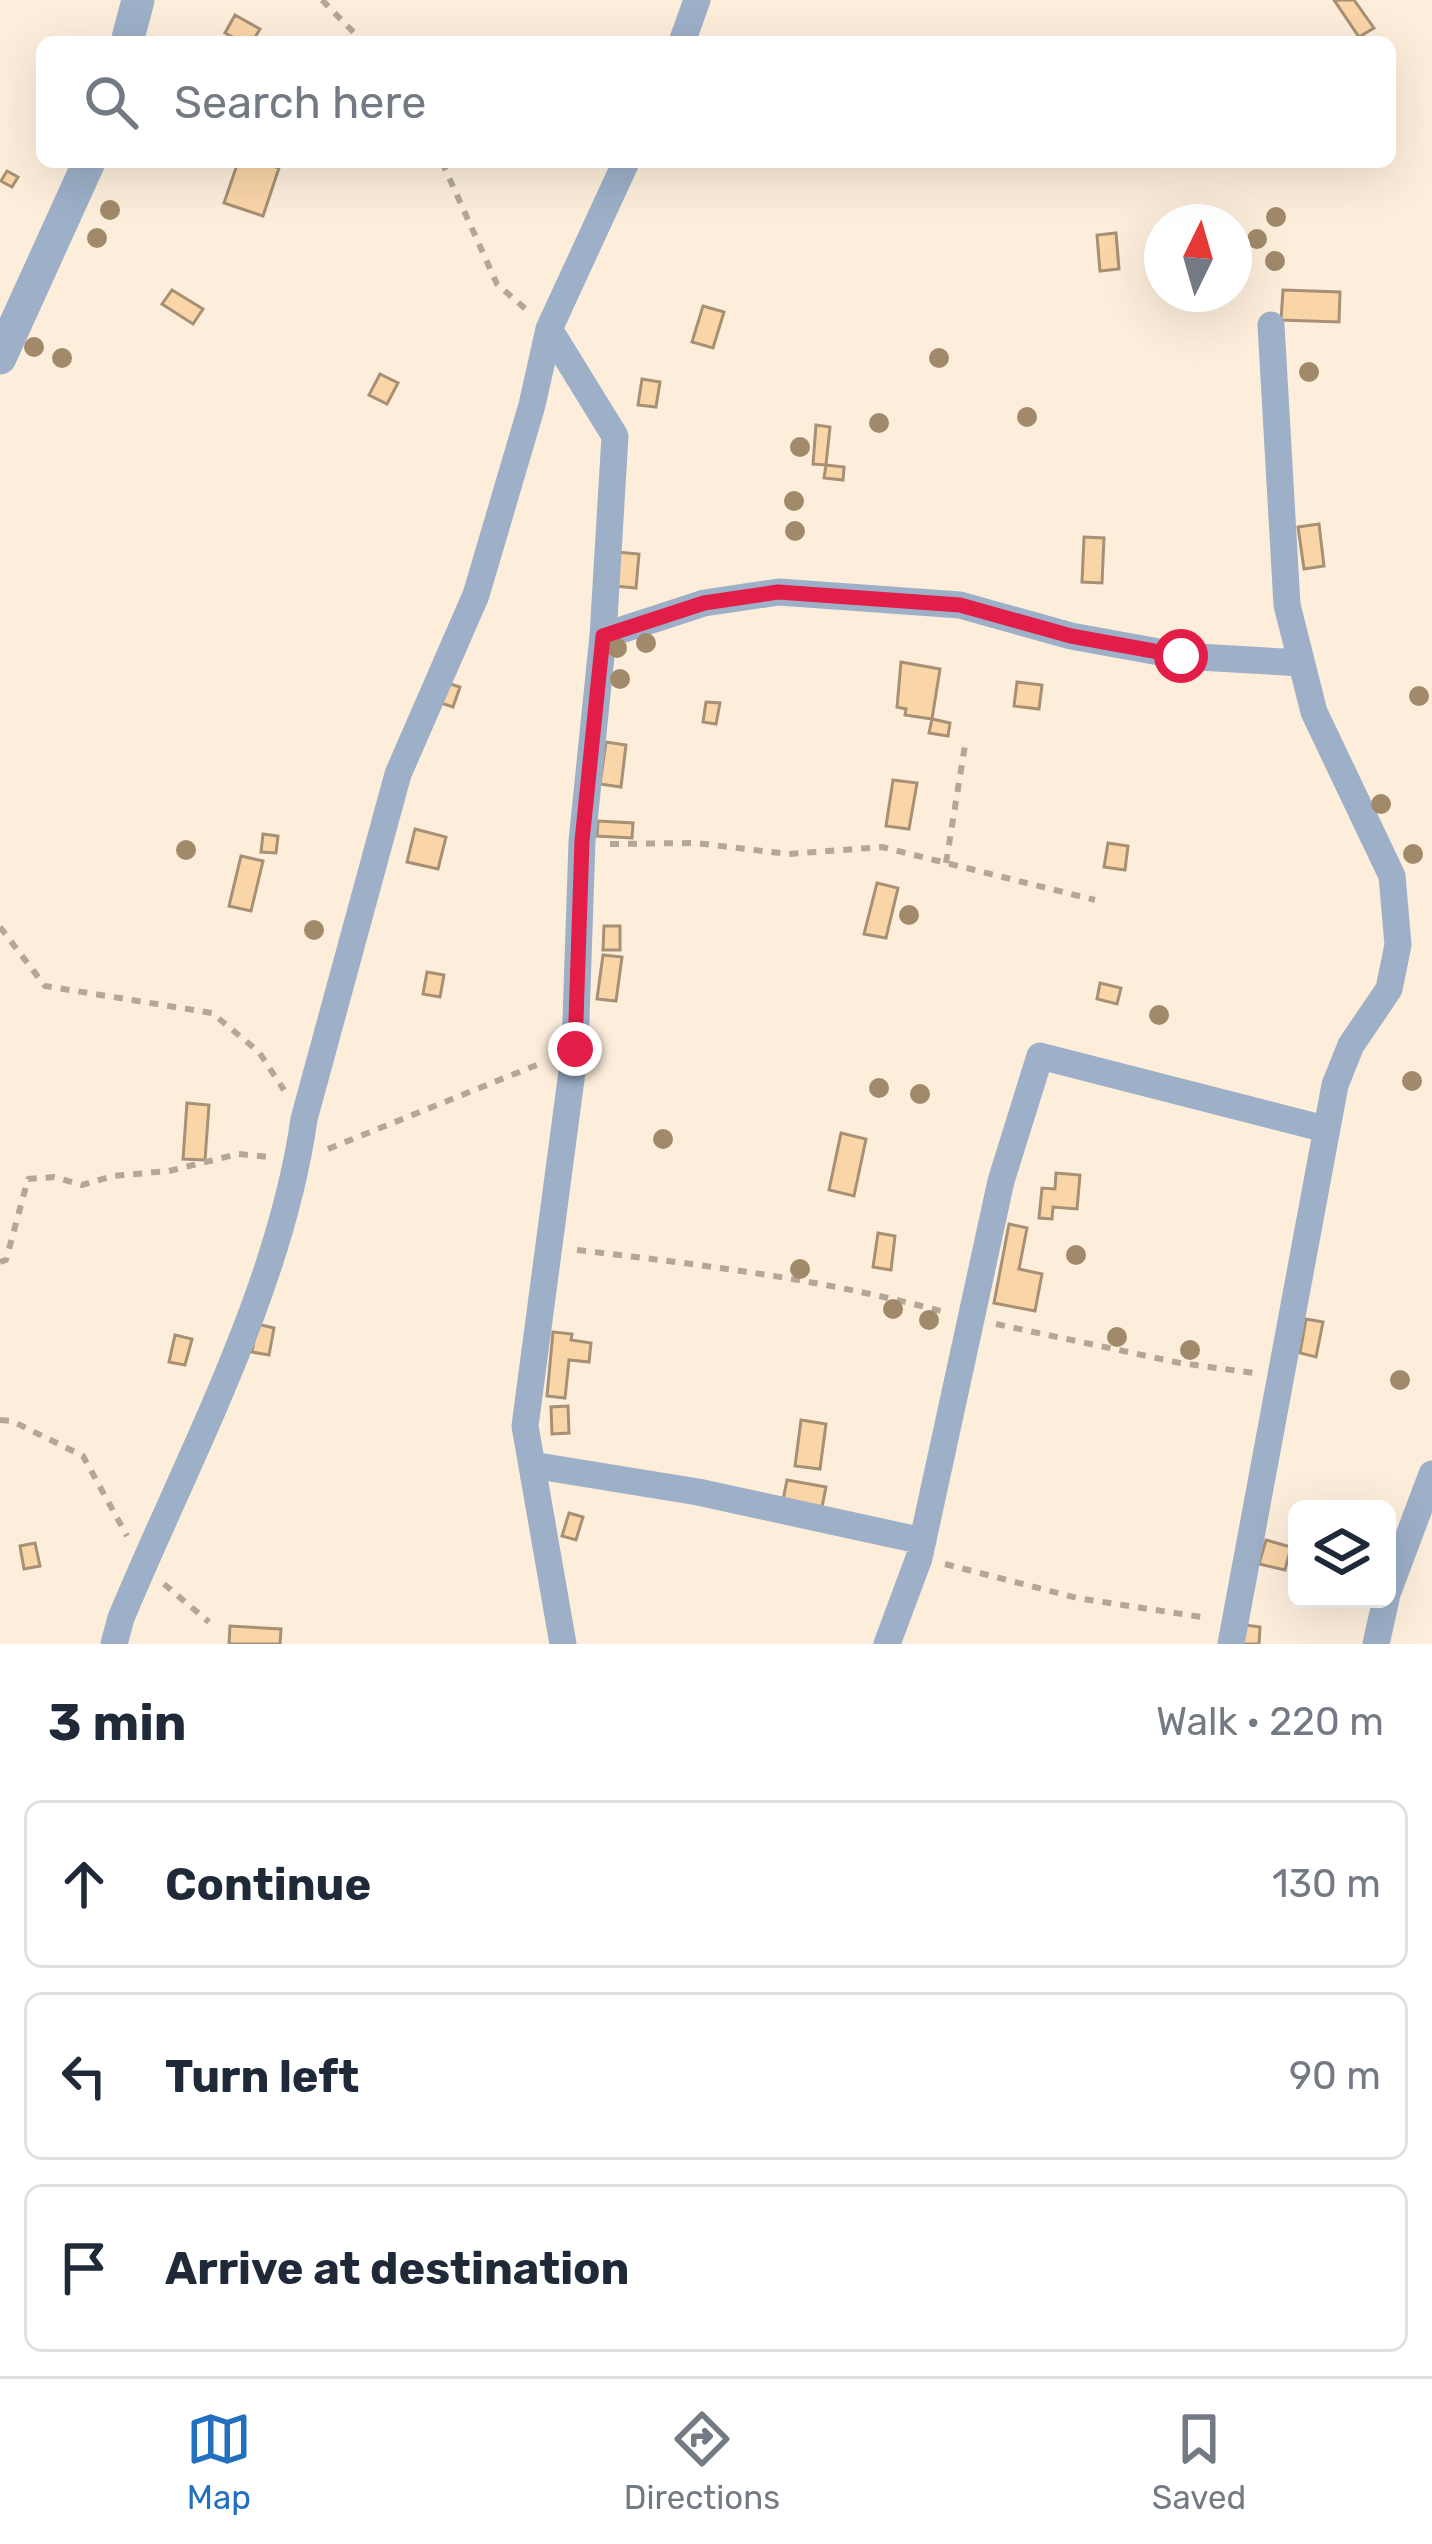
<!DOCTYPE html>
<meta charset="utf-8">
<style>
:root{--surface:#fff;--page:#f6f6f7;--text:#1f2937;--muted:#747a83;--line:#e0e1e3;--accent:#2370bf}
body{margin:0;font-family:Rubik,sans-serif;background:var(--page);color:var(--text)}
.controls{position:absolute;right:36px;bottom:36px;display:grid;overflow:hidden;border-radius:18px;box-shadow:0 12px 48px #0002}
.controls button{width:108px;height:108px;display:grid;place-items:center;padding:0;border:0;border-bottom:3px solid var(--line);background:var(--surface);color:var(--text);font:60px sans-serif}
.compass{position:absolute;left:1144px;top:204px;width:108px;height:108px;border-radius:50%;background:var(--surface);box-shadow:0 12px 48px #0002;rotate:5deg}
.stop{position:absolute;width:36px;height:36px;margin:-27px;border:9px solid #e11d48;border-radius:50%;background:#fff}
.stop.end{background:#e11d48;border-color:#fff;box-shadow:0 3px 12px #0008}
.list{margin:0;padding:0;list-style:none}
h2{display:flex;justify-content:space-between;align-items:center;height:156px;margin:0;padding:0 48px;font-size:51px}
h2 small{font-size:39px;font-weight:400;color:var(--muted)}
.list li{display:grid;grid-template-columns:78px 1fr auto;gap:36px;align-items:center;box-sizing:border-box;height:168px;margin:0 24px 24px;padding:0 24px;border:3px solid var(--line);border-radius:18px}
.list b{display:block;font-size:45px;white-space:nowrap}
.list em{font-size:39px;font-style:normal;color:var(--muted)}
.icon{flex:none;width:66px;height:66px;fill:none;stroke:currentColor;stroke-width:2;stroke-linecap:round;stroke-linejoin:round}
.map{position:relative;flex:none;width:1432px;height:1644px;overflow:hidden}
.search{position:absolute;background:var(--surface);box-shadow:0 12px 48px #0002;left:36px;right:36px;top:36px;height:132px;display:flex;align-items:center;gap:30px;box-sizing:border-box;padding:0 42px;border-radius:18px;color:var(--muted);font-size:45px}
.sheet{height:732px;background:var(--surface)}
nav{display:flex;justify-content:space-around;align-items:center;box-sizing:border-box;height:168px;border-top:3px solid var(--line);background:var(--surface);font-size:33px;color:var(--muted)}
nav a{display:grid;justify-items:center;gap:6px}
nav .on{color:var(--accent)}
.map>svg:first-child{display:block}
.building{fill:#fad5a8;stroke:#a79074;stroke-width:3}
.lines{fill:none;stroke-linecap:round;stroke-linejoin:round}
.path{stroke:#b4a797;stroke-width:6;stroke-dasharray:9 9;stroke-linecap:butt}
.minor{stroke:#9db0c8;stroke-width:27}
.tertiary{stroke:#9db0c8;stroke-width:33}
.tree{fill:#a18a69}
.route{stroke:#e11d48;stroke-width:15}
</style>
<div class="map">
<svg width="1432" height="1644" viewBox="0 0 1432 1644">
<rect width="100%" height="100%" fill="#fdeedc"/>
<path class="building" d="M1334 0H1354L1374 28 1359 37Z
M235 15 260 29 252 42H242L225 33Z
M238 162H261L279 168 263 216 224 203Z
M7 171 18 177 12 187 1 181Z
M1116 233 1119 269 1100 271 1097 235Z
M172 290 203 309 193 324 162 304Z
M1283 290 1340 292 1339 322 1281 320Z
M703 306 724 312 713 348 692 342Z
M380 374 398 383 387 404 369 395Z
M642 379 660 382 656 407 638 405Z
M816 425 830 427 826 465 813 464Z
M826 465 844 467 843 480 824 478Z
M1319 524 1324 566 1304 569 1298 527Z
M1084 537 1104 538 1102 583 1082 582Z
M617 552 639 554 636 588 614 586Z
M901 662 940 669 932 719 905 715 906 709 897 707Z
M1017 682 1042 685 1039 709 1014 706Z
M447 683 460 687 453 707 441 703Z
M706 702 720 703 716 724 703 722Z
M932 719 950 723 948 736 929 733Z
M606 742 626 745 621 787 600 784Z
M893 780 917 783 909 829 886 826Z
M598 821 633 823 632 838 597 836Z
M415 829 446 837 438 869 407 862Z
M263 834 278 836 276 853 261 852Z
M1108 843 1128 846 1125 870 1104 867Z
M241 856 263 861 251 911 229 906Z
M877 883 898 888 886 938 864 934Z
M604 926H620V950H603Z
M603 955 622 957 616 1001 597 999Z
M427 972 444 975 440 997 423 994Z
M1100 983 1121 988 1117 1004 1097 999Z
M187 1103 209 1105 205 1160 183 1159Z
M841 1133 866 1139 854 1196 829 1190Z
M1056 1173 1080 1175 1077 1209 1053 1207 1052 1219 1039 1218 1042 1188 1055 1189Z
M1009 1224 1027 1228 1019 1269 1042 1274 1035 1311 994 1303Z
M878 1233 895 1236 891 1270 873 1267Z
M1306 1319 1323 1322 1316 1357 1300 1353Z
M257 1324 274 1328 269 1355 252 1352Z
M553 1332 572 1334 571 1340 591 1343 589 1362 569 1360 565 1398 547 1396Z
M175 1335 192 1339 185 1365 169 1362Z
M568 1406 569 1433 552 1434 551 1407Z
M801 1420 826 1424 820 1469 795 1466Z
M787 1480 826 1487 822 1507 783 1500Z
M569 1513 583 1517 576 1540 562 1536Z
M1266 1540 1291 1547 1285 1570 1259 1564Z
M35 1543 40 1566 24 1569 20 1546Z
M1245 1625 1260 1627 1259 1644H1243Z
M230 1626 281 1629 280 1644H229Z"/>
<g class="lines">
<path class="path" d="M322 0 363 42
M442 162 497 284 529 312
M610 844 696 843 788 854 882 847 1095 900
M946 863 966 739
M0 927 45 986 212 1013 259 1052 284 1090
M328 1149 544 1062
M577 1250C704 1265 824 1279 948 1313
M0 1262 6 1260 28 1179 54 1177 82 1185 113 1176 169 1171 238 1154 269 1157
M996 1324 1180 1363 1254 1373
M0 1420 12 1421 83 1456 127 1536
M945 1564 1077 1598 1208 1618
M164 1584 209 1622"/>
<path class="minor" d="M682 42 697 0
M549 329 615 436 603 636 582 841 575 1049 525 1426 563 1644
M603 636 704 603 779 592 960 605 1071 636 1181 656 1301 663
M532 1465 698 1492 923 1541
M1387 1594 1432 1474
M114 1644 121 1618C187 1459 280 1290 304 1119L398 774 476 595 532 405 549 329 626 162
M887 1644 919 1558 1001 1181 1040 1056 1325 1129
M1231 1644 1335 1085 1351 1045 1389 989 1398 945 1392 876 1314 712 1287 605 1271 325
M1376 1644 1386 1599"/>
<path class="tertiary" d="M127 42 138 0
M0 358 89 162"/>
</g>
<g class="tree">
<circle cx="110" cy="210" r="10"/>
<circle cx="1276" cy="217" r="10"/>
<circle cx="97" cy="238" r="10"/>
<circle cx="1257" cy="239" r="10"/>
<circle cx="1275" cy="261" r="10"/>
<circle cx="34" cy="347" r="10"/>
<circle cx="62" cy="358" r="10"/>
<circle cx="939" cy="358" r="10"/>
<circle cx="1309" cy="372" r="10"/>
<circle cx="1027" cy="417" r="10"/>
<circle cx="879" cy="423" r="10"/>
<circle cx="800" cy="447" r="10"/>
<circle cx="794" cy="501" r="10"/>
<circle cx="795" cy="531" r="10"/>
<circle cx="646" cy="643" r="10"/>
<circle cx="617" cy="648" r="10"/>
<circle cx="620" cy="679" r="10"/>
<circle cx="1419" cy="696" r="10"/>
<circle cx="1381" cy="804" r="10"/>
<circle cx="186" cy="850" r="10"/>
<circle cx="1413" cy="854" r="10"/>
<circle cx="909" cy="915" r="10"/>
<circle cx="314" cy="930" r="10"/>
<circle cx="1159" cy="1015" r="10"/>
<circle cx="1412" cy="1081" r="10"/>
<circle cx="879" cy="1088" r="10"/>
<circle cx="920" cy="1094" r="10"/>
<circle cx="663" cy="1139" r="10"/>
<circle cx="1076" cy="1255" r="10"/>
<circle cx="800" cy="1269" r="10"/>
<circle cx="893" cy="1309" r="10"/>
<circle cx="929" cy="1320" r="10"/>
<circle cx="1117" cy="1337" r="10"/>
<circle cx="1190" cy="1350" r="10"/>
<circle cx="1400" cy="1380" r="10"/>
</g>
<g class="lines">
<path class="route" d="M575 1049 582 841 603 636 704 603 778 592 960 605 1071 636 1181 656"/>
</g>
</svg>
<div class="controls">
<button><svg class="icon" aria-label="layers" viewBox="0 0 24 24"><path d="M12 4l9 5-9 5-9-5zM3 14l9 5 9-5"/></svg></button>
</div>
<svg class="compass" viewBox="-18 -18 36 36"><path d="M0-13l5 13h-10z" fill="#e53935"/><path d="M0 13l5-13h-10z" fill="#747a83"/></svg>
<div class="stop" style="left:1181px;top:656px"></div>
<div class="stop end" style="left:575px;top:1049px"></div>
<div class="search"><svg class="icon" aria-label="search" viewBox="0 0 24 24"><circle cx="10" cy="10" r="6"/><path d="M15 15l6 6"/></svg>Search here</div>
</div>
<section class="sheet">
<h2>3 min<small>Walk · 220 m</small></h2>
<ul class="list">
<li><svg class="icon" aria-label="ahead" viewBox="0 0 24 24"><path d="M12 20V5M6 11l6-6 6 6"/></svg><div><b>Continue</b></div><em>130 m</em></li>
<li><svg class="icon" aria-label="left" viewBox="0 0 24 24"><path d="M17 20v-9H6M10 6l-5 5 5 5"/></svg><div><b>Turn left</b></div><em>90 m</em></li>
<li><svg class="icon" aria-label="arrive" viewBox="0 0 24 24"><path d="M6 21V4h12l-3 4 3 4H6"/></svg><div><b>Arrive at destination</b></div></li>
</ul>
</section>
<nav>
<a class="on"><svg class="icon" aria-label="map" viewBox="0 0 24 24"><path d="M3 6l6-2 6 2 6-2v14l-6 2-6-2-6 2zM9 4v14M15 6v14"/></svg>Map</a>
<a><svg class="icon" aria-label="directions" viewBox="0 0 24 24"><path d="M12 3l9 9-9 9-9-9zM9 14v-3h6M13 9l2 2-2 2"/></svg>Directions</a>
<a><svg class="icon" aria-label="saved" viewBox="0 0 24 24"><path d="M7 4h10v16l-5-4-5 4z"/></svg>Saved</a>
</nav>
